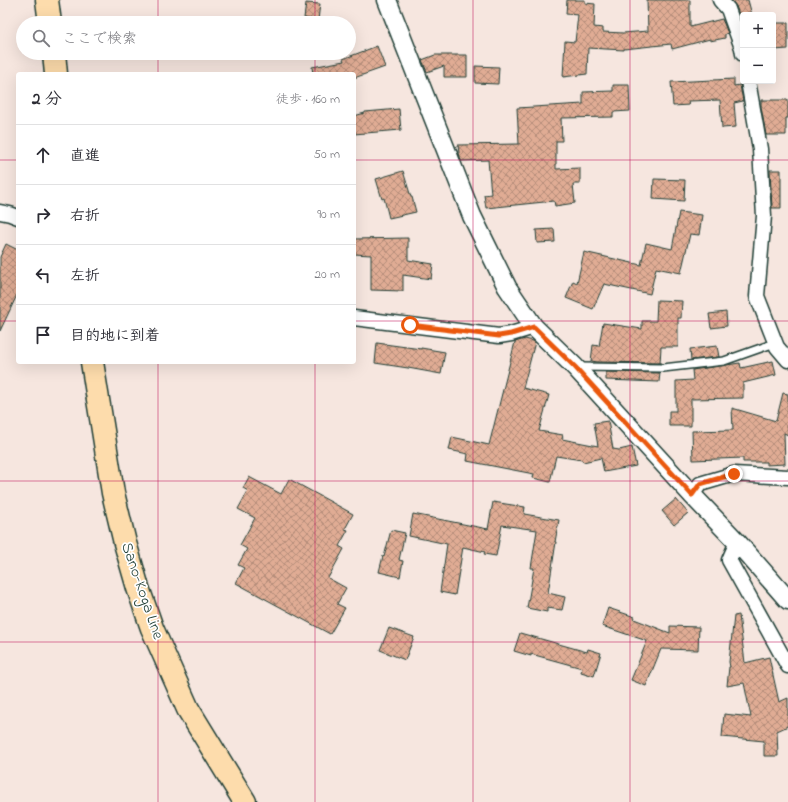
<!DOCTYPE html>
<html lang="ja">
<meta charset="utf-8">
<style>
:root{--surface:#fff;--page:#f7f7f7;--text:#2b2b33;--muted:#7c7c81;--line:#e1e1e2}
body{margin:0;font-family:"Indie Flower","Klee One",sans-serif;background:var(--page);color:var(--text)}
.controls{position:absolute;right:12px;top:12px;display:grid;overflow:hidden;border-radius:4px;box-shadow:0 4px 16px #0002}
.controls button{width:36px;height:36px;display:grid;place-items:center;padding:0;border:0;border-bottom:1px solid var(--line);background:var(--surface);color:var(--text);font:20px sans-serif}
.stop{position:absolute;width:12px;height:12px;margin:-9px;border:3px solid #ea580c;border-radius:50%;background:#fff}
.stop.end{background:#ea580c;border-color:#fff;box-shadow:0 1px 4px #0008}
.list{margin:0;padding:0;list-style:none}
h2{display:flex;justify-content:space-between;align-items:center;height:52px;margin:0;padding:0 16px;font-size:17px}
h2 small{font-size:13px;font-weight:400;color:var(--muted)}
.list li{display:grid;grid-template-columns:26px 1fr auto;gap:12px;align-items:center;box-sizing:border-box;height:60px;padding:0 16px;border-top:1px solid var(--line)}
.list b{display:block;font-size:15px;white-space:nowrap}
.list em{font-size:13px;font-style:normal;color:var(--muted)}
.icon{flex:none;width:22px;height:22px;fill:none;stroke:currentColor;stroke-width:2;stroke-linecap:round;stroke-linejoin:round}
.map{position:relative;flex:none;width:788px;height:802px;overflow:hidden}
.search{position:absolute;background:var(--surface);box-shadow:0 4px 16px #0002;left:16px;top:16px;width:340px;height:44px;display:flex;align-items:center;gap:10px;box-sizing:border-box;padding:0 14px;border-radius:22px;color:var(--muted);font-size:15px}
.panel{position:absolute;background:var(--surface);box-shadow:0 4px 16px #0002;left:16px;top:72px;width:340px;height:292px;border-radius:4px}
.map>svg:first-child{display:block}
.building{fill:url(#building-cross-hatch);stroke:#1f3d34}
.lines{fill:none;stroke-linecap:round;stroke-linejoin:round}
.service-casing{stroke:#1f3d34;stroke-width:10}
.minor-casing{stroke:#1f3d34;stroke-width:17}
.tertiary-casing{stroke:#1f3d34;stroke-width:21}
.primary-casing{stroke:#1f3d34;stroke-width:25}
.service{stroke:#fff;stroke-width:7}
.minor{stroke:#fff;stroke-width:14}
.tertiary{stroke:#fff;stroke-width:18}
.primary{stroke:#fddcac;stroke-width:22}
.route{stroke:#ea580c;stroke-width:5}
.grid{fill:none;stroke:#c2185b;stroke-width:1;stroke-opacity:0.55}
.labels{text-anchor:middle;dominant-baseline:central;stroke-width:3.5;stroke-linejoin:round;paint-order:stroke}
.street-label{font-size:16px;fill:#1f3d34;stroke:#fff}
</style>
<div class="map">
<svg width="788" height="802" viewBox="0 0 788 802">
<defs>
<pattern id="building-cross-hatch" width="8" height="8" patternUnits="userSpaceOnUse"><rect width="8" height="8" fill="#e0ac94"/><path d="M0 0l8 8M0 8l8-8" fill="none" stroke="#b58d7a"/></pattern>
</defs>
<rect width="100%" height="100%" fill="#f6e6df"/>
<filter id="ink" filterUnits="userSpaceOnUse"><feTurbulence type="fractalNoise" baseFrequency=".025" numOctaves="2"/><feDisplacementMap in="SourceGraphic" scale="8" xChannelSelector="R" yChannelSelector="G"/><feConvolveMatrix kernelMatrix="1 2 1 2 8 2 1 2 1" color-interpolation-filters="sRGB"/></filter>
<g filter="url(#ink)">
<path class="building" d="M567 0H585V3L595 4 594 27 603 28V32L623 33 648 31 647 0H690V27L722 19 728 33 725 34V38L710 41V39L672 49 671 44 624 49V50L588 48 587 74 563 77 565 41 575 42 578 15 566 14Z
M731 0H748L752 15H743V26L736 6Z
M306 3 320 4 318 20 304 18Z
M774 23H788V49L774 50Z
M377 46 385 67 354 78V74H313L312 67 344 61 343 59Z
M435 55H467V77H444V66L427 72 422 60Z
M475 66 499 67 498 84 475 83Z
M734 79V86L740 85 743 101 734 103 736 127 722 128 720 100 688 101 689 105 673 106 671 82Z
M613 85H629L630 111 613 112V117L561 118 562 141H556V169L580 168V184H573L575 203 555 206 554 201 486 208 484 195 491 194 488 160 461 161 459 153 458 145 519 144 517 108 583 104V92L613 91Z
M761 100H788V118H786V135H766L761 107Z
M399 109 401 130 354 134V116L365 113V112Z
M770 170H781V208H772Z
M403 171 411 197H412L416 212 389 218 384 198 382 199 376 179Z
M654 179 685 180 684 201 653 199Z
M679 212 702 215 699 235 690 234 681 273 656 268 650 294 604 284 593 309 566 298 573 281 577 283 584 252 641 265 646 243 672 249Z
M554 229 555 242 537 243 536 230Z
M408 238V260L433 264 431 279 403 275V291L371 290V255L354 254V239Z
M6 244 18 250V293L0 331V257Z
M657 300 682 301 681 318H678V347H661L660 363 598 362 591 361 593 345 599 346 603 323 642 329V321H656Z
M726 312 727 326 711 328 709 314Z
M525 339 533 341 535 342 523 388 549 395 539 431 563 435 562 439 598 446 594 423 608 421 613 449 619 450 632 447 636 466 604 472 601 458 583 462 582 460 556 456 550 482 533 478 534 474 467 461 468 454 449 450 452 437 489 445 515 342Z
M377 343 421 349V348L445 352 441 374 408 368 375 363Z
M717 346 719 357 691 360 690 349Z
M773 361 776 375 743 383V398L691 399V426H669V411H676V381L693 380 692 370 740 363 741 368Z
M606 372 660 373 659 382 606 380Z
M783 393 788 394V435L784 433 785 464 766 465V462H743V458L693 460 692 431 733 430 732 408 776 421Z
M249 477 281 494 289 479 353 514 345 529 348 530 339 546 344 549 328 578 346 588 337 604 345 608 330 634 236 583 244 568 238 565 247 549 240 545 255 518 238 509 248 491 243 488Z
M676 499 688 513 674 525 662 511Z
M493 502 525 507 524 514 559 520 555 542H556L548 593 565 597 562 610 547 608V612L527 608 534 568H531L537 530 502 525 496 556 484 554 485 552 463 547 455 595 440 592 447 544 409 536 413 514 488 529Z
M391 530 405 533 399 560 403 561 400 577 379 572 383 556 384 557Z
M608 608 635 617 634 619 670 633V626L699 627 698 650 661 649 646 686 631 680 647 641 602 626Z
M739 615 745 663 769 657 779 702 788 698V726L777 731 778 756H764V741L722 737 724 714 751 717 744 683 727 686 729 667H730L729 662 734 616Z
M389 628 414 637 405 660 380 650Z
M520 633 587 652 588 649 601 653 594 676 581 672 582 668 531 654V656L514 651Z"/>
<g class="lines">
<defs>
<path id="service" d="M579 367 663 368 724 361 775 343"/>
<path id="minor" d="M720 0 728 9 742 48 743 54
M748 81 760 149 764 216 757 296 777 347 788 360
M0 212 10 214 18 217
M354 318 499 336 511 334 534 327
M692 495 700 484 734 474 788 477
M737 542 729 560 788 666"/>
<path id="tertiary" d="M387 0 472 216 507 287 534 327 575 367 692 495 737 542 788 600"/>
<path id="primary" d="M47 0 50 23
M54 53 56 74
M92 362 113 493 125 543 138 588 152 628 188 709 245 802"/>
</defs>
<use href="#service" class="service-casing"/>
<use href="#minor" class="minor-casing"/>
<use href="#tertiary" class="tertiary-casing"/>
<use href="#primary" class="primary-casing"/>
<use href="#service" class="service"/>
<use href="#minor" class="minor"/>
<use href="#tertiary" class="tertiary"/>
<use href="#primary" class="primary"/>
</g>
</g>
<g class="lines" filter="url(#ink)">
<path class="route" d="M410 325 499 336 511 334 534 327 575 367 692 495 700 484 734 474"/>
</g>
<path class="grid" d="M158 0V23M315 0V23M473 0V802M630 0V802M158 53V74M315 53V74M0 160H18M354 160H788M0 321H18M354 321H788M158 362V802M315 362V802M0 481H788M0 642H788"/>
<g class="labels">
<g class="street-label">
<text transform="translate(142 591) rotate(71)">Sano-Koga Line</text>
</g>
</g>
</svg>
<div class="controls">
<button>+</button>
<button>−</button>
</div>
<div class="stop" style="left:410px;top:325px"></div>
<div class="stop end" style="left:734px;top:474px"></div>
<div class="search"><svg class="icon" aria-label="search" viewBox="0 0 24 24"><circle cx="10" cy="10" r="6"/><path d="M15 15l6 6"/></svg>ここで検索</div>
<section class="panel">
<h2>2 分<small>徒歩 · 160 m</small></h2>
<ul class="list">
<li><svg class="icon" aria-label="ahead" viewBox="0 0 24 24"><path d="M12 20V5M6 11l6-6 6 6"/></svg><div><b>直進</b></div><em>50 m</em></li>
<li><svg class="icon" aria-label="right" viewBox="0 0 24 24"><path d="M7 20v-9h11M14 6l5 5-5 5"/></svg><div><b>右折</b></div><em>90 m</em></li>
<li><svg class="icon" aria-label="left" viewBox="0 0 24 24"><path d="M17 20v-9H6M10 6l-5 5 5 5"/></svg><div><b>左折</b></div><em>20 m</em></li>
<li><svg class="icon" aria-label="arrive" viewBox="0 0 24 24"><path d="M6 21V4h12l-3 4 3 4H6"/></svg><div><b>目的地に到着</b></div></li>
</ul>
</section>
</div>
